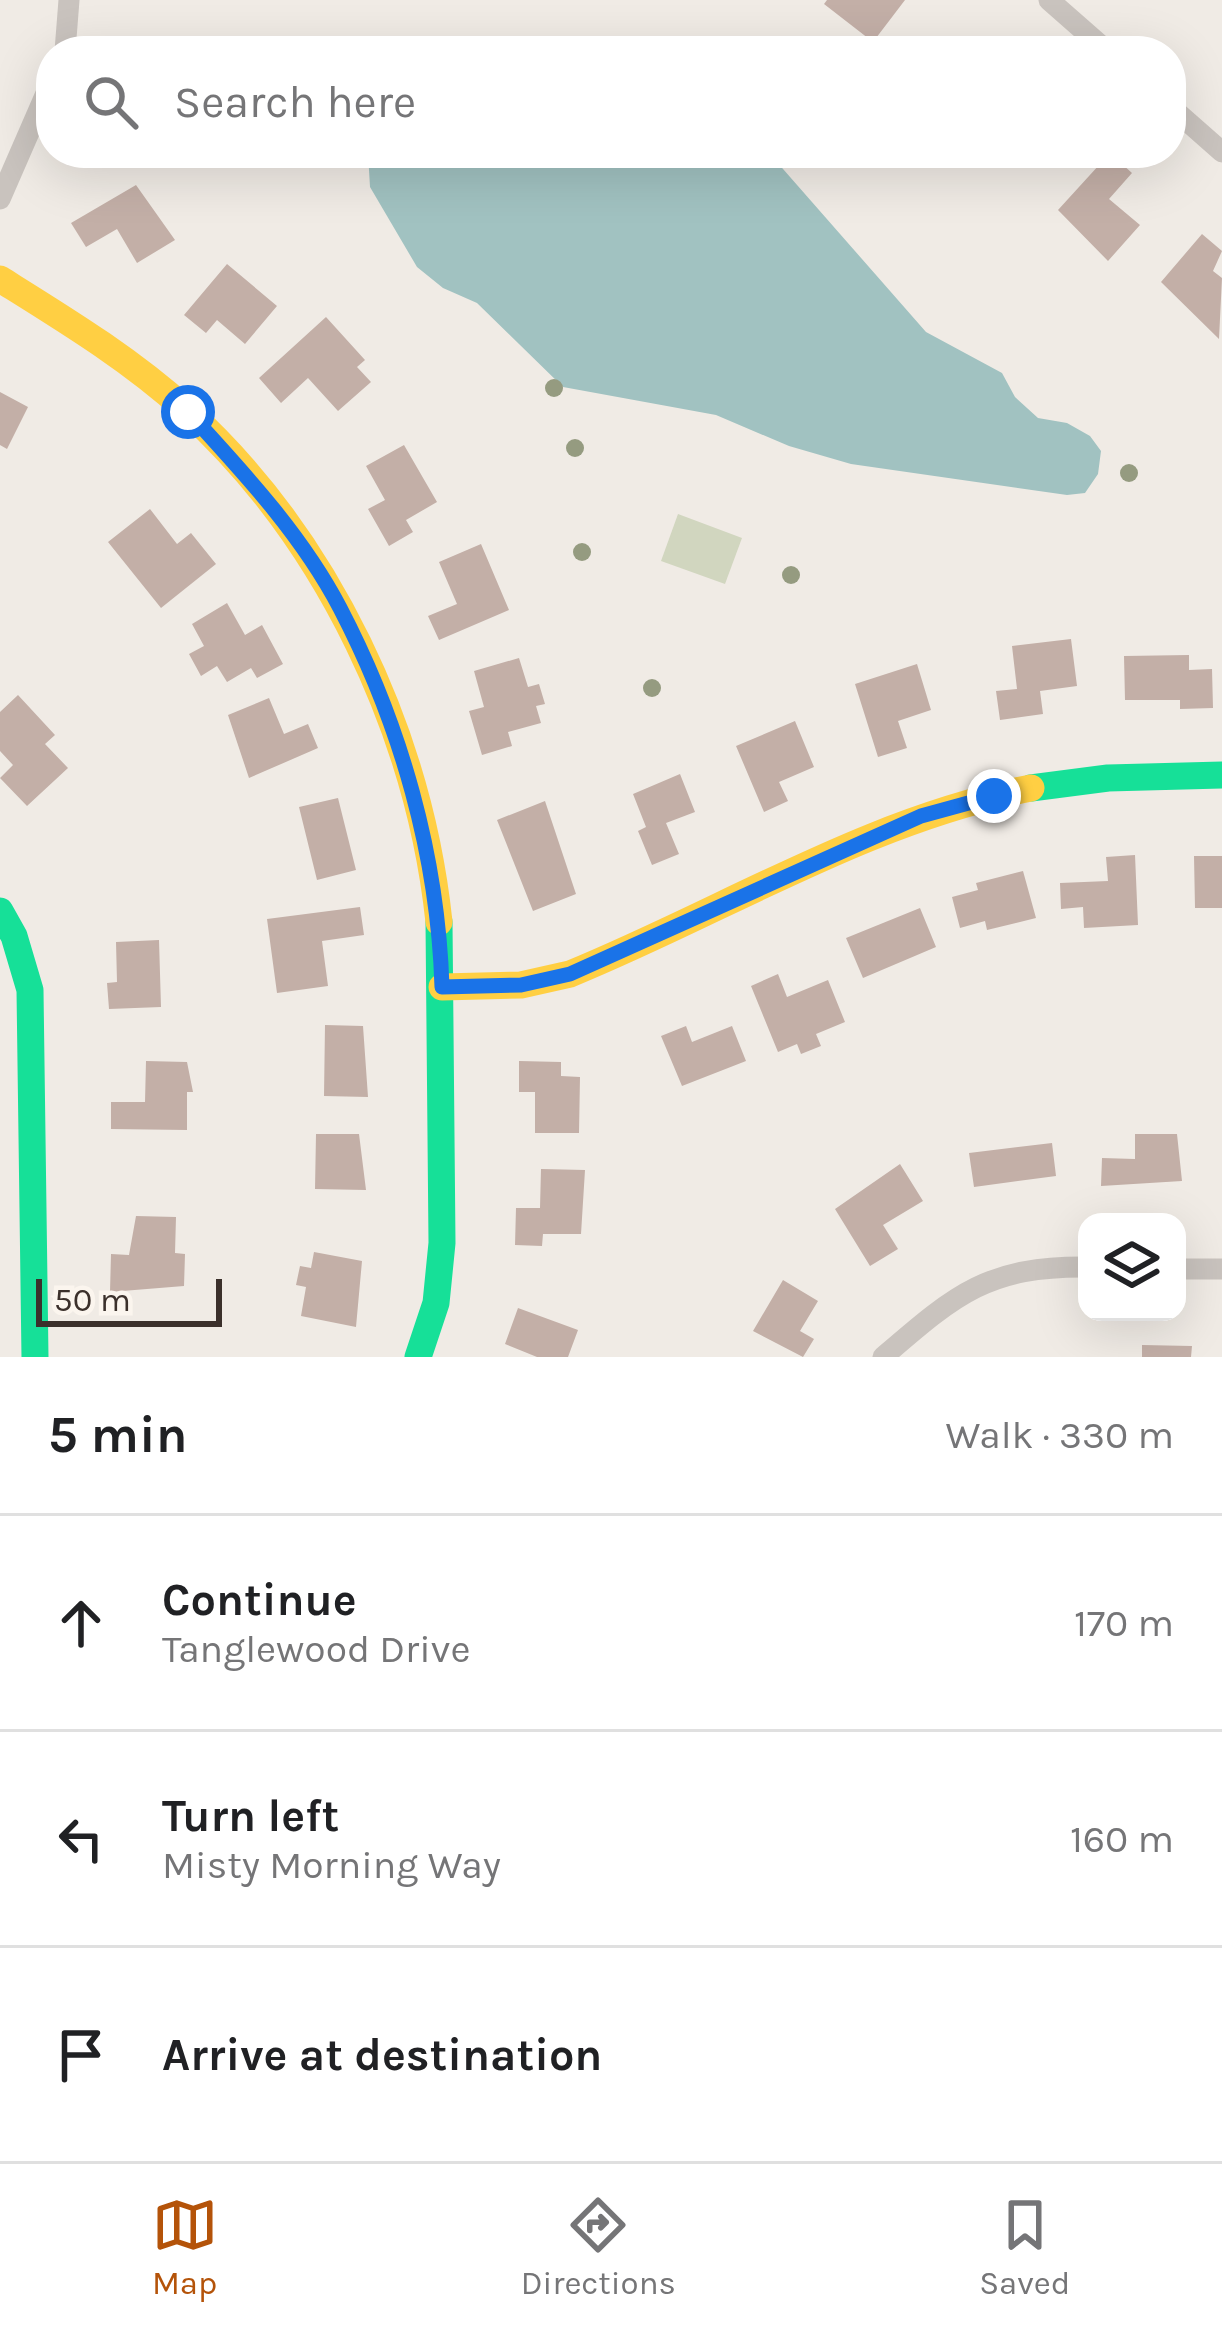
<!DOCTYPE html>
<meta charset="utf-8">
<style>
:root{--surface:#fff;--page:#f6f6f6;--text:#202124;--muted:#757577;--line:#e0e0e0;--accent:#b45309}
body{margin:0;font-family:Karla,sans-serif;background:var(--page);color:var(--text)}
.controls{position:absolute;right:36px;bottom:36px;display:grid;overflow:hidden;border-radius:24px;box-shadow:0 12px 48px #0002}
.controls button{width:108px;height:108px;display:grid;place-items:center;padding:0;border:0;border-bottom:3px solid var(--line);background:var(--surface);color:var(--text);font:60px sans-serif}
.scale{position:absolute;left:36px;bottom:30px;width:186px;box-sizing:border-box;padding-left:12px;border:6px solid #3b302b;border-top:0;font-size:33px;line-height:42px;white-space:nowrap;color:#3b302b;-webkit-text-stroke:9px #fbf5ee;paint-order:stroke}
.stop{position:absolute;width:36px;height:36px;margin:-27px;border:9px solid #1a73e8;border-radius:50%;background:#fff}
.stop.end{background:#1a73e8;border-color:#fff;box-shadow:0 3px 12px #0008}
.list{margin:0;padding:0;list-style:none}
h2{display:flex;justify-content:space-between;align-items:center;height:156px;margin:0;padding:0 48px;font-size:51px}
h2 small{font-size:39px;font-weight:400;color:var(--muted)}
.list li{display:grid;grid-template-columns:78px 1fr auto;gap:36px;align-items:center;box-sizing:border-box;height:216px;padding:0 48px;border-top:3px solid var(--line)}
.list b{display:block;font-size:45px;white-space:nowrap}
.list p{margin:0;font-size:39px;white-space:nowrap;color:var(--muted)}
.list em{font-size:39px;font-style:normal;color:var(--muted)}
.icon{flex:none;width:66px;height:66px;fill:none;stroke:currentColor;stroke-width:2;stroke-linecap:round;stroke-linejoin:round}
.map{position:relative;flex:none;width:1222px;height:1357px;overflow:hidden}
.search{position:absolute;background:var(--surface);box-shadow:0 12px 48px #0002;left:36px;right:36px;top:36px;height:132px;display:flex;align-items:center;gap:30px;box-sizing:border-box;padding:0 42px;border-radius:48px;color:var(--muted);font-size:45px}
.sheet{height:804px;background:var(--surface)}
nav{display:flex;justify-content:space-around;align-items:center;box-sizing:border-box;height:168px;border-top:3px solid var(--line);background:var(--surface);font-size:33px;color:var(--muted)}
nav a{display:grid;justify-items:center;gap:6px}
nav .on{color:var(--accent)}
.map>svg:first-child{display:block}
.green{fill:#d1d6bf}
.water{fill:#a1c2c1}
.building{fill:#c3afa7}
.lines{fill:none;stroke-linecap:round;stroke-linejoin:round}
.street{stroke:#c9c3be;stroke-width:21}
.fast{stroke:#16e098;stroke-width:27}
.slow{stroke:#ffcf43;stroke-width:27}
.tree{fill:#959b80}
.route{stroke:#1a73e8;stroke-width:15}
</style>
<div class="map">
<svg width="1222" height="1357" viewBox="0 0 1222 1357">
<rect width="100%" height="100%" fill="#f0ebe5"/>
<path class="green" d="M678 514 742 538 725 584 661 561Z"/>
<path class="water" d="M368 153H769L926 332 1002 373 1015 397 1038 418 1067 423 1090 436 1101 451 1098 474 1085 493 1067 495 851 464 789 446 716 415 563 387 477 303 443 288 417 267 370 187Z"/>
<path class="building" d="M827 0H905L873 42 824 4Z
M1110 153 1132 173 1109 199 1140 225 1108 261 1058 210Z
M136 185 175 240 137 263 117 229 86 247 71 223Z
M1202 234 1222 251 1213 271 1222 278 1219 339 1161 282Z
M227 264 277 306 245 344 217 320 206 333 184 315Z
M326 317 365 360 357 367 371 382 338 411 308 378 281 403 259 378Z
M0 392 28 407 7 449 0 445Z
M404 445 437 502 406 520 413 532 389 546 368 509 385 500 366 466Z
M150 509 177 544 191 533 216 564 161 608 108 542Z
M481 544 509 610 439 640 428 616 457 604 439 562Z
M227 603 245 635 262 625 283 664 257 678 251 668 227 682 217 666 201 676 189 654 204 646 192 624Z
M1071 639 1077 686 1040 691 1043 714 1000 720 996 691 1017 689 1012 646Z
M1189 655V670L1212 669 1213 708 1180 709V700H1125L1124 656Z
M519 658 528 687 539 684 545 704 536 706 541 723 508 732 512 746 482 755 469 711 484 707 474 671Z
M917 664 931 710 898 721 907 748 878 757 855 684Z
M18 695 55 735 45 744 68 768 27 806 0 778 13 765 0 751V712Z
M269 698 284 734 308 724 318 748 249 778 228 715Z
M795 721 814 767 779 782 788 801 764 812 736 746Z
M680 774 695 812 666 823 679 854 652 865 638 831 646 827 633 794Z
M338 798 356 870 317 880 299 807Z
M545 801 576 894 533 911 497 820Z
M1135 855 1138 925 1084 928 1083 907 1061 909 1060 883 1108 881 1106 857Z
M1194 856H1222V908H1195Z
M1023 871 1036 918 987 930 985 921 960 928 952 897 978 890 976 883Z
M360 907 364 935 322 941 328 986 277 993 267 919Z
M920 908 936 947 863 978 846 938Z
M159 940 161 1007 109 1009 107 983 117 982 116 942Z
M778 974 787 997 828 980 845 1022 816 1034 821 1046 801 1054 797 1044 778 1052 751 986Z
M325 1025 363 1026 368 1097 324 1096Z
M686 1026 692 1042 732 1026 746 1061 682 1086 661 1036Z
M146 1061 187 1062 193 1092H187V1130L111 1129V1102H145Z
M519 1061 561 1062V1076L580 1077 579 1133H535V1092H519Z
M316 1134H359L366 1190 315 1189Z
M1135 1134H1177L1182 1181 1101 1186 1102 1158 1135 1159Z
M1052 1143 1056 1176 974 1187 969 1153Z
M900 1164 923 1201 883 1225 898 1249 870 1266 835 1209Z
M541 1169 585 1170 581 1234H543L542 1246 515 1245 516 1208H540Z
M136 1216 176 1217 175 1253 185 1254 184 1286 110 1292 111 1254 129 1255Z
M314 1252 362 1261 356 1327 301 1316 306 1287 296 1285 300 1266 311 1268Z
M783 1280 818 1301 800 1331 814 1339 803 1357 753 1331Z
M518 1308 578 1330 568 1357H537L505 1344Z
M1142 1345 1192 1346 1191 1357H1142Z"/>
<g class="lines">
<path class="street" d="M1049 0 1107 51
M65 51 69 0
M1171 107 1222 152
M0 199 51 82
M1177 1269H1222
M883 1357C955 1295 987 1266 1087 1267"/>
<path class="fast" d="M1031 788 1108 778 1222 775
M0 911 14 936 30 990 35 1357
M418 1357 436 1303 442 1243 439 922"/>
<path class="slow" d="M0 279C64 319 130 359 186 410 328 539 419 733 439 922
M442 987 521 985 570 974C724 911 867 820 1031 788"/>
</g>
<g class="tree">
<circle cx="554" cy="388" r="9"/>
<circle cx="575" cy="448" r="9"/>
<circle cx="1129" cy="473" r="9"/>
<circle cx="582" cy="552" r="9"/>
<circle cx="791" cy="575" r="9"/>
<circle cx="652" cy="688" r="9"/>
</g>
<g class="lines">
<path class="route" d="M188 412C243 472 302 535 340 608 401 725 438 856 442 987L521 985 570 974 921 816 994 796"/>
</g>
</svg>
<div class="controls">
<button><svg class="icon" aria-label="layers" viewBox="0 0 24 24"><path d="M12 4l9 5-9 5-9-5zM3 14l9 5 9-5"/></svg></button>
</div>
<div class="scale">50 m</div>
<div class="stop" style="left:188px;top:412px"></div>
<div class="stop end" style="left:994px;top:796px"></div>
<div class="search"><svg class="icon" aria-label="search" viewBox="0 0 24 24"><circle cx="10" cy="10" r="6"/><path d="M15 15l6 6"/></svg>Search here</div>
</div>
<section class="sheet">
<h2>5 min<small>Walk · 330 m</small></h2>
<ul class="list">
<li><svg class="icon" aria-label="ahead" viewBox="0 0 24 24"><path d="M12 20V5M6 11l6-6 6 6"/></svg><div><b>Continue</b><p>Tanglewood Drive</p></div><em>170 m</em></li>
<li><svg class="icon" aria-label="left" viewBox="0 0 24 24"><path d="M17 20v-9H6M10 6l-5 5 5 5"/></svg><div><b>Turn left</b><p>Misty Morning Way</p></div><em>160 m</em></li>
<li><svg class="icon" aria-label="arrive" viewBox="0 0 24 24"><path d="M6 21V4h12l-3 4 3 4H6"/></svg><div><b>Arrive at destination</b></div></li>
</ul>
</section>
<nav>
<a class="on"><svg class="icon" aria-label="map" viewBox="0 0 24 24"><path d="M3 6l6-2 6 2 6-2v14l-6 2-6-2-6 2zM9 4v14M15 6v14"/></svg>Map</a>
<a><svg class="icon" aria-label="directions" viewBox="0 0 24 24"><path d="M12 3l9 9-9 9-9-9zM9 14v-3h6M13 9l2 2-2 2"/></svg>Directions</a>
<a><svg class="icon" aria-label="saved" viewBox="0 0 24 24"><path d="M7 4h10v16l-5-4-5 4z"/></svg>Saved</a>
</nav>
